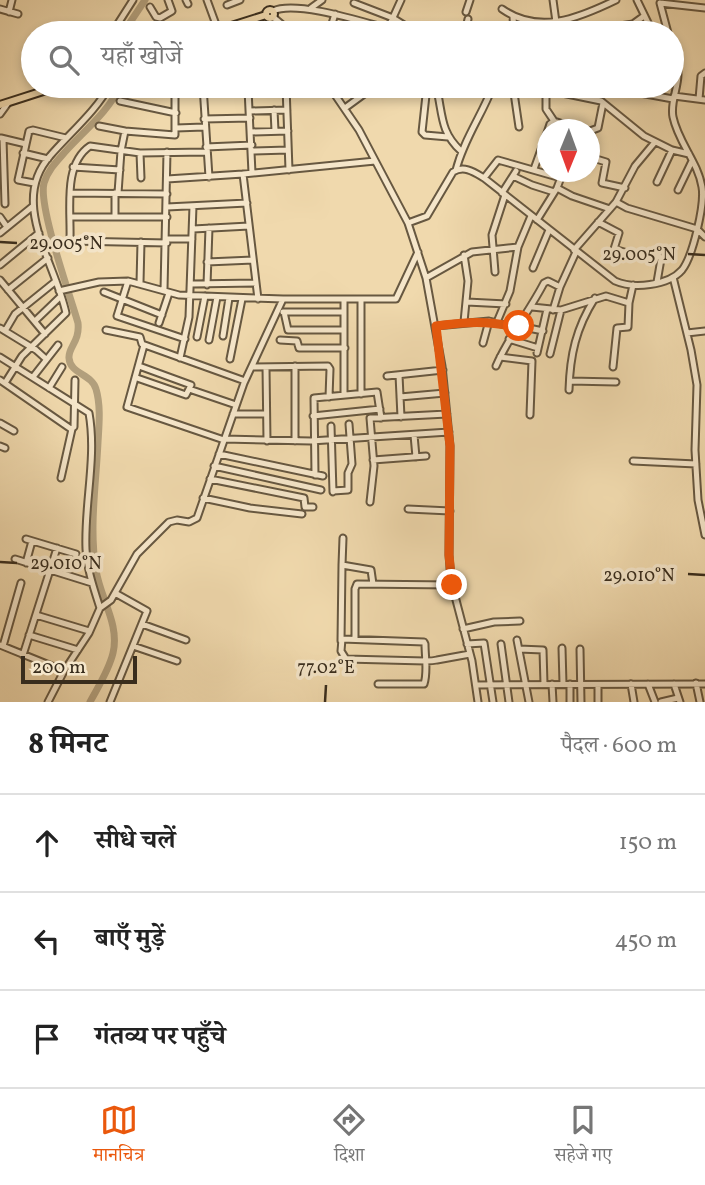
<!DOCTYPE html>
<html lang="hi">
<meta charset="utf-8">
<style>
:root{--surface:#fff;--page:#f2f2f2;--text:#222;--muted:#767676;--line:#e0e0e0;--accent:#ea580c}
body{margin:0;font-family:Vollkorn,"Noto Serif Devanagari",serif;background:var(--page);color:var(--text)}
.compass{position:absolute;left:537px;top:119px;width:63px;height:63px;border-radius:50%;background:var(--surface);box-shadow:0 4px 10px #0003;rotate:181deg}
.scale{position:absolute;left:21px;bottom:18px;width:116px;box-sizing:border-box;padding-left:7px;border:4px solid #392d1d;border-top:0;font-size:19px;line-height:24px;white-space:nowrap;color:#392d1d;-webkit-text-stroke:5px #f5e6ca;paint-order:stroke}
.stop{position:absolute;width:21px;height:21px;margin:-16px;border:5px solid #ea580c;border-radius:50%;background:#fff}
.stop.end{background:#ea580c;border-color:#fff;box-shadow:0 2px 7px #0008}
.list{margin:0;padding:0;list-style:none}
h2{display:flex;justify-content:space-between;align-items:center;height:91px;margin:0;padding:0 28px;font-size:30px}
h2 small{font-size:23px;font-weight:400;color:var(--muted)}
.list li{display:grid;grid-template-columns:46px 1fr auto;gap:21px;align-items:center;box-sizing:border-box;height:98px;padding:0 28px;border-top:2px solid var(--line)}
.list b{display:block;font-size:26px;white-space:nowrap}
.list em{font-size:23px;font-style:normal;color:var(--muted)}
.icon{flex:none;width:38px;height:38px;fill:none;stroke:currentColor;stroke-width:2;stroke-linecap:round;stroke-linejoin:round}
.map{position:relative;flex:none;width:705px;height:702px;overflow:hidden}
.search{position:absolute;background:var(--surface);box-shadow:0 4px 10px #0003;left:21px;right:21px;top:21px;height:77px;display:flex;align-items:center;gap:18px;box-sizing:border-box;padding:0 24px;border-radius:38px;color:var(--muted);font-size:26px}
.sheet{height:385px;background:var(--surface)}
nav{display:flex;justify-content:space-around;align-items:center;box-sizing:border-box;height:98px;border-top:2px solid var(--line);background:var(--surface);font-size:19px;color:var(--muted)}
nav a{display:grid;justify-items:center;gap:4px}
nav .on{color:var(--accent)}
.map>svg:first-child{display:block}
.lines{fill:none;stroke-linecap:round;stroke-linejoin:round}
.river{stroke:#b29f7c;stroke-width:7}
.minor-casing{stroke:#675841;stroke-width:9}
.major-casing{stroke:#392d1d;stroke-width:10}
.minor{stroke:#f5e6ca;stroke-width:5}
.major{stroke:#f0d9ad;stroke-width:6}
.route{stroke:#ea580c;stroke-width:9}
.ticks{fill:none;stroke:#392d1d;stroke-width:2.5}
.ticks-label{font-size:18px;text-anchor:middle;fill:#392d1d;stroke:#f5e6ca;stroke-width:7;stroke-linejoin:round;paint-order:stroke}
</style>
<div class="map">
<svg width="705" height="702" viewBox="0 0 705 702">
<rect width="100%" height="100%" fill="#f0d9ad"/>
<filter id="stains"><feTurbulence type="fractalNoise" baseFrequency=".00286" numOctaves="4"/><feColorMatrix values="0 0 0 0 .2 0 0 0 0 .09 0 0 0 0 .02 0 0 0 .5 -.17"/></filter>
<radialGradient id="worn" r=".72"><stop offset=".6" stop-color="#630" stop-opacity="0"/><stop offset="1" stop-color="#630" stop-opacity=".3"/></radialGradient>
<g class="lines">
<path class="river" d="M123 33 145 0
M90 702C98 687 109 670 113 653 120 624 100 598 96 570 89 529 96 484 98 442 99 425 101 406 96 389 92 374 70 374 69 358 68 347 80 342 78 323 70 295 38 206 44 183 48 170 57 161 65 152 83 132 110 110 120 86"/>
<defs>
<path id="minor" d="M186 0 188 4
M207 0 218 30
M553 0 556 22 561 33
M637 0 653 33
M354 3 393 18 417 33
M660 3 705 8
M660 3 668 33
M227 5 240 0
M150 7 156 17 160 18 172 11 168 0
M311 8 322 0
M0 9 18 14
M502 9C539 35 579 18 616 0
M273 11C296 0 363 22 389 29
M9 12 12 0
M466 12 470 0
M273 17 292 33
M513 17 514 33
M620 26 633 24 644 16
M112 33 133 0
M329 33 335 14
M386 33 401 0
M465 33 468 19
M152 86 155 91 171 86
M203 86 209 177
M286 86 289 170
M329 86 359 130 408 223 426 278 442 366 450 446 449 555 451 581 472 661 478 702
M402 86H405
M427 86 422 132 425 135 448 137
M436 86C443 112 439 131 461 151
M513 86 519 127
M528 86 601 101 644 136 672 150 689 154
M602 86 673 99
M248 89 252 173
M546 90V109L554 121
M203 91 274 86
M674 96 705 100
M699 99 701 76 705 73
M120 101 176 113
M345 108 375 86
M274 110 275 131
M250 111 287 110
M0 114 8 103
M204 119 250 118
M99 126 125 131 175 135V86
M176 128 204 127
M548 130 550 124 554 121 581 130
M590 131 598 128 603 103
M251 132 288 131
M1 138 26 144
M3 139 5 204
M206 147 252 145
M252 151 288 150
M23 153 48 159
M140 153 141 178
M593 158 606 162 602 183 625 188
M73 167 120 170
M534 169 548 130
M456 170C464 139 482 115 493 86
M243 174 258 299
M513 176 532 185 554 192
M484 178 498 160 561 178
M167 179 243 174 375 161
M657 182 672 150
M34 183 18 180 29 131 33 130 66 138
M557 188 572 196 610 209
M678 190 692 161
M71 193 167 194
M118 193 121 151 125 131
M502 193 516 171
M616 202 627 208 697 229 705 237
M167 207 247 203
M0 217 7 227
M71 217H167
M115 217V193
M537 220 557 188 563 172
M598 222 619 233 614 249 634 255
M408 223 427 216 453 172C464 165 474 172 484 178L615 281C633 289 668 286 682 270 693 256 705 204 702 187 698 162 678 142 673 117 670 103 678 89 678 74 678 66 674 56 672 48
M193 229 249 226
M0 233 32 207
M167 239H192
M167 243 73 241 70 238C71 209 63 164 90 146L140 153 206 152
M574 250 616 202 635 166 655 142
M647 254 659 256 661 259 657 282
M207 262 253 260
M0 265 39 233
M533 268 549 230
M495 272 492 235 505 195
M673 277 691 350 697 385 695 450 698 500 705 535
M426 278 472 252 518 247
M0 280 45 334
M128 281 117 316 185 339
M140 283 141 242
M191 284 256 283
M207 285 209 228
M8 290 48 258
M164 290 167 152
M59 291 99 282 128 281 179 295 283 299
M104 292 162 315
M344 299V395
M361 300V394
M467 302 506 304
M532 307 561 310 606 296 629 303
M553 310 560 287 576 252
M283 312H343
M284 312 288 330H343
M35 321 60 297
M464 322 468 281 464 255
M497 322 510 291 518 247 531 216
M159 323 169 293
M436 326 489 321 518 328
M519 326 543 331
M0 328 36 350 46 359
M106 330 140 337 142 344 245 381
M5 331 15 314 56 281
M687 333 705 331
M223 336 229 298
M197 337 205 296
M509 339 538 348
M209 340 217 297
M280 340 297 341 299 348H345
M483 343 489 321
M144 345 127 407 224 440
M537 353 547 309
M550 354 561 310
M0 357 89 413C97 458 84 504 86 549 87 569 94 589 100 608
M500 357 532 361 530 415
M180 358 189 317 193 206
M230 359 242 299
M295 366V441
M496 366C509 336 529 312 544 283L548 281 560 287
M252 367 328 366 330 369 329 397
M266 367 267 441
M613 367 617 328 628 327 629 303 633 285
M399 375 401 417
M387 376 443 370
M33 377 58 345
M137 378 186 395 191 385 139 366
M0 380 71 429 74 427 75 380
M570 381 616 382
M5 383 22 356 66 313C55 262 9 202 50 156 67 136 99 108 109 86
M49 388 62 367
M189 389 236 405
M569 390C570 355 576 328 595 298
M400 397 445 393
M233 414H266
M313 416 380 409
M0 423 14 431
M331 426 333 492
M414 435 416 457
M224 439 311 441 449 432
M0 446 5 448
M219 454 323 476
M373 460 426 456
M633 461 696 464
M214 466 321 490
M315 475 314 398 377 392 381 418
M61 478 72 429
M210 479 304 498 305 507H313
M333 491 348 490V473L352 464 349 424
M203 498 250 508 302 514
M370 502 374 466 370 418 447 414
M408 509 450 511
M343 538 342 565 371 570 373 584
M26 539 76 554
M15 559 92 583
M26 563 32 541
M36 615 89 631
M142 624 186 640
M463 629 494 622 520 621
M29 635 78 650
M355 639V589L357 584 452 585
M517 640 529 702
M341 641 342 565
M467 644 484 643 493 702
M501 644 509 702
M0 645 64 671
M3 646 21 583
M133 646 177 661
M562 648 563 684
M519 649 543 650 544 684
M580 649 581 702
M23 655 57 548
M696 683 700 702
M378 684H424C428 672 425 657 425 644L424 642 342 639 341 651 346 659 425 661H426C429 661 433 661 437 660L470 654
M552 684 553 702
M631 684 634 702
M648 684 655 702
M674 684 680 702
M476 685 705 684
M598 685V702
M48 702 64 671 89 633 100 608 111 600 137 554 169 522 177 520 189 522 197 518 244 383 283 299H396L418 252
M110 702 147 611 115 593
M570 702V684
M661 702 678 698"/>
<path id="major" d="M266 14a4 4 0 1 1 8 0a4 4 0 1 1-8 0Z
M209 33 266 15
M0 105 59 86"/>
</defs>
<use href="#minor" class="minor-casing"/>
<use href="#major" class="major-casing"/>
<use href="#minor" class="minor"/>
<use href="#major" class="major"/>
</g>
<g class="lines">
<path class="route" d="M452 585 449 555 450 446 436 326C465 322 489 320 518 328L519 326"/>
</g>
<path class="ticks" d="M0 242 17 243M688 254 705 255M0 562 17 563M688 574 705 575M325 702 326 685"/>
<g class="ticks-label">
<text x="66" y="249">29.005°N</text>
<text x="639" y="260">29.005°N</text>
<text x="66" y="569">29.010°N</text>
<text x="639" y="581">29.010°N</text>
<text x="326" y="673">77.02°E</text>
</g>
<rect width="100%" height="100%" filter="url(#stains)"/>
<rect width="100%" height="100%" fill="url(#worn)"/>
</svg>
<svg class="compass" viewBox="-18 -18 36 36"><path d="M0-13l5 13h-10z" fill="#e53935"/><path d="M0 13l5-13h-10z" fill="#767676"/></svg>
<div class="scale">200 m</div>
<div class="stop" style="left:519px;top:326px"></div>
<div class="stop end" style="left:452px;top:585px"></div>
<div class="search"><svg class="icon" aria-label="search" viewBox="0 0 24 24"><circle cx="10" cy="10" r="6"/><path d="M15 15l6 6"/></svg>यहाँ खोजें</div>
</div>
<section class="sheet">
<h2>8 मिनट<small>पैदल · 600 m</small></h2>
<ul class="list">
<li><svg class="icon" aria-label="ahead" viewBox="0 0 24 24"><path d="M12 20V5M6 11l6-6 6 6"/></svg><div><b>सीधे चलें</b></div><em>150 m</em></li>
<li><svg class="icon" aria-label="left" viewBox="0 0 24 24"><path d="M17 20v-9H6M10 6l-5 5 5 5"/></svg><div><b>बाएँ मुड़ें</b></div><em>450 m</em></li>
<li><svg class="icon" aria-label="arrive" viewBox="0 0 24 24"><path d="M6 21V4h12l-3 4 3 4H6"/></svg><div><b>गंतव्य पर पहुँचे</b></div></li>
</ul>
</section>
<nav>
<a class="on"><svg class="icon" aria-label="map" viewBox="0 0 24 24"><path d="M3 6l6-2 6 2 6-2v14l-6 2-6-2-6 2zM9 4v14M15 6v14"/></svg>मानचित्र</a>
<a><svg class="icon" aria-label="directions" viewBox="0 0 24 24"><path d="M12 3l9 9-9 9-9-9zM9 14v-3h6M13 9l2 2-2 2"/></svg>दिशा</a>
<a><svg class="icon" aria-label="saved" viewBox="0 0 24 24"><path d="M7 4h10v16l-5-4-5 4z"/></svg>सहेजे गए</a>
</nav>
